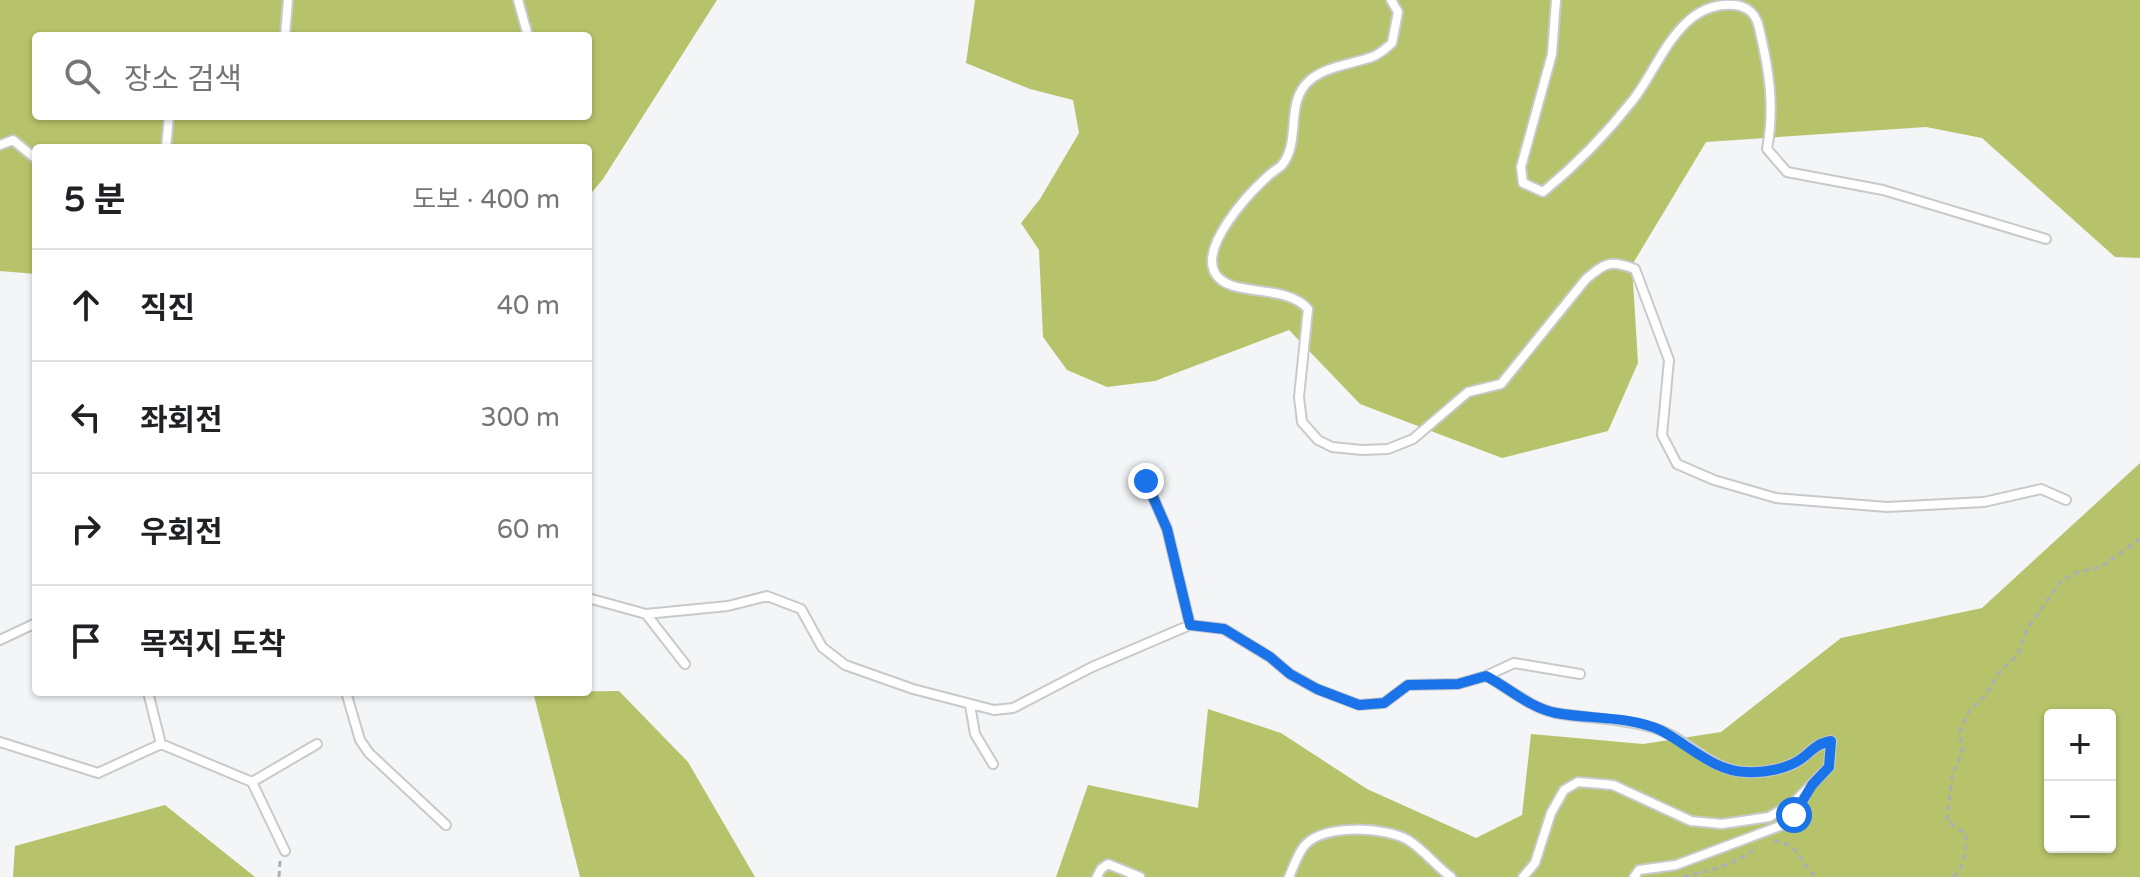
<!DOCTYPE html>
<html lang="ko">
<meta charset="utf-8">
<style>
:root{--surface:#fff;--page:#f2f2f2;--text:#202124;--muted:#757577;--line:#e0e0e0}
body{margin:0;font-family:"Varela Round","Noto Sans KR",sans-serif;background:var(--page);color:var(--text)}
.controls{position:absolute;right:24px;bottom:24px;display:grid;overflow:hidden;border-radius:8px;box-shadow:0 2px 6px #0004}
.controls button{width:72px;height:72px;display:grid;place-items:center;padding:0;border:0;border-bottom:2px solid var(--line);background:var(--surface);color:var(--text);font:40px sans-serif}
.stop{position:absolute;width:24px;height:24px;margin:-18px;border:6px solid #1a73e8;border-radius:50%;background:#fff}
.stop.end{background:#1a73e8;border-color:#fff;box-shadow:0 2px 8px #0008}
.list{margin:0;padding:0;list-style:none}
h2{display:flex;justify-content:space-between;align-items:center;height:104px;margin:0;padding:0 32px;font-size:34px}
h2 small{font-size:26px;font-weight:400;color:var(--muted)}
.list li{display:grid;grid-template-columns:52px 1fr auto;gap:24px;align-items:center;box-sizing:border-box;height:112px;padding:0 32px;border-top:2px solid var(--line)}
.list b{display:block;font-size:30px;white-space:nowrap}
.list em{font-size:26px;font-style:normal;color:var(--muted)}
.icon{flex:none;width:44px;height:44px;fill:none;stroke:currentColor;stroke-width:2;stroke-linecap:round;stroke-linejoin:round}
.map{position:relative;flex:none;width:2140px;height:877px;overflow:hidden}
.search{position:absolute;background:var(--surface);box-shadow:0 2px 6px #0004;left:32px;top:32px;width:560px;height:88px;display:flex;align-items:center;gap:20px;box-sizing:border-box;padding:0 28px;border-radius:8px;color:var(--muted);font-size:30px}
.panel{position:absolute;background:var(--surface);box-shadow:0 2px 6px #0004;left:32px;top:144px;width:560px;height:552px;border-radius:8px}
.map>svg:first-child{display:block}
.forest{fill:#b7c36a;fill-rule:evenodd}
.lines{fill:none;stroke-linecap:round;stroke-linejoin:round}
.lane-casing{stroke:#c8c9cb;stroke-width:12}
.path{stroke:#adafb0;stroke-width:3;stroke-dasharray:6 4;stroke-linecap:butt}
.lane{stroke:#fff;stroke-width:8}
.route{stroke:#1a73e8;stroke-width:10}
</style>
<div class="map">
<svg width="2140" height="877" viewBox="0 0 2140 877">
<rect width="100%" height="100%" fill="#f3f5f7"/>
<path class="forest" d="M0 0H717L603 179 588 197V148H36V274L0 271ZM36 36H588V116H36Z
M975 0H2140V258L2115 257 1982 138 1926 127 1706 142 1632 265 1638 363 1608 431 1502 458 1360 404 1289 330 1155 381 1107 387 1067 370 1043 337 1039 250 1021 223 1040 199 1079 133 1073 100 1030 89 966 63Z
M2140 463V877H1056L1088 785 1198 808 1208 709 1281 733 1367 789 1476 838 1522 815 1531 734 1643 744 1721 732 1841 638 1982 608ZM2050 715H2110V847H2050Z
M619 691 688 762 755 877H580L533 692Z
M165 805 255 877H13L15 846Z"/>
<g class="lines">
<defs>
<path id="lane" d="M518 0 528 36
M1391 0 1398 12 1392 43C1386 48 1380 54 1372 57 1352 64 1327 66 1310 80 1284 102 1302 140 1282 165 1278 169 1272 172 1268 176 1248 194 1200 246 1215 273 1230 299 1284 282 1308 309L1299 397 1302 422 1318 440 1332 447 1362 450 1388 449 1413 439 1468 392 1501 384 1586 279C1606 262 1610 260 1635 269L1669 360 1662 435 1677 464 1714 480 1776 498 1887 507 1984 502 2041 489 2066 500
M1556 0 1552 54 1521 167 1523 183 1543 192C1576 165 1607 133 1633 100 1661 64 1679 0 1735 5 1749 7 1756 14 1759 28 1769 69 1775 107 1767 149L1787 172 1883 190 2046 239
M285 36 288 0
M0 145 13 140 36 159
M166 148 169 116
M1146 481 1167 529 1190 625
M588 598 646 614 685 664
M646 614 728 606 767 596 801 609 822 647 845 665 913 689 994 710 1013 708 1092 667 1190 625 1224 629 1270 657 1290 674 1317 689 1359 705 1384 703 1408 685 1458 684 1486 676C1509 688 1530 708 1556 713 1589 719 1622 718 1654 728 1688 738 1711 772 1747 772 1764 773 1787 769 1801 759 1814 750 1813 745 1831 741L1829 767 1793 803 1769 817 1722 824 1691 821 1613 785 1578 782 1564 790 1551 813 1535 863 1523 877
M0 640 36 623
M1486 676 1514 663 1580 674
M148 692 161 744
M346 692 360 740 369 753 446 825
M970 705 975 734 993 764
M0 742 98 773 161 744 252 782 285 851
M252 782 317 744
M1097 877 1101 869 1108 864 1140 877
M1289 877C1294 866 1298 852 1306 844 1326 824 1386 827 1408 840 1424 850 1436 866 1451 877
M1634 877 1639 870 1676 865 1780 826 1794 815 1805 796"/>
</defs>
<use href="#lane" class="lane-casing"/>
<path class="path" d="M1774 841C1803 844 1797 863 1817 877
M1683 876C1704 874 1740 862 1756 848
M279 877 280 861
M1953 877C1966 865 1966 850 1966 834L1947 821 1952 776 1962 753 1960 731 1969 711 1985 696 2001 670 2018 655 2027 629 2061 581 2075 573 2101 567 2140 539"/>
<use href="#lane" class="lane"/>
</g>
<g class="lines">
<path class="route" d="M1146 481 1167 529 1190 625 1224 629 1270 657 1290 674 1317 689 1359 705 1384 703 1408 685 1458 684 1486 676C1509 688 1530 708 1556 713 1588 719 1630 716 1660 730 1688 744 1714 772 1747 772 1764 773 1787 769 1801 759 1814 750 1813 745 1831 741L1829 767 1812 785 1794 815"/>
</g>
</svg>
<div class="controls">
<button>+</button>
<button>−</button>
</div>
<div class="stop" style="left:1794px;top:815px"></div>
<div class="stop end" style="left:1146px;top:481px"></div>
<div class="search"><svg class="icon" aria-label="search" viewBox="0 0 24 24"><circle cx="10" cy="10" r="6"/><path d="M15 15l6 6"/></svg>장소 검색</div>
<section class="panel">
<h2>5 분<small>도보 · 400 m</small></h2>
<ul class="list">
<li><svg class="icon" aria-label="ahead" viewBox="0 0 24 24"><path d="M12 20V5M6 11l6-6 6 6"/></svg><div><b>직진</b></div><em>40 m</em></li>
<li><svg class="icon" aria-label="left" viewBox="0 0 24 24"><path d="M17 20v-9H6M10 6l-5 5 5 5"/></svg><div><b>좌회전</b></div><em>300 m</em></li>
<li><svg class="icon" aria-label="right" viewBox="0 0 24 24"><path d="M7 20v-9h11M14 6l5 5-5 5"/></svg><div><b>우회전</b></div><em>60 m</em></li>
<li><svg class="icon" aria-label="arrive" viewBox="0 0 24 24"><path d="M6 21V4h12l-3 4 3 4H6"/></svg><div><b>목적지 도착</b></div></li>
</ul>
</section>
</div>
